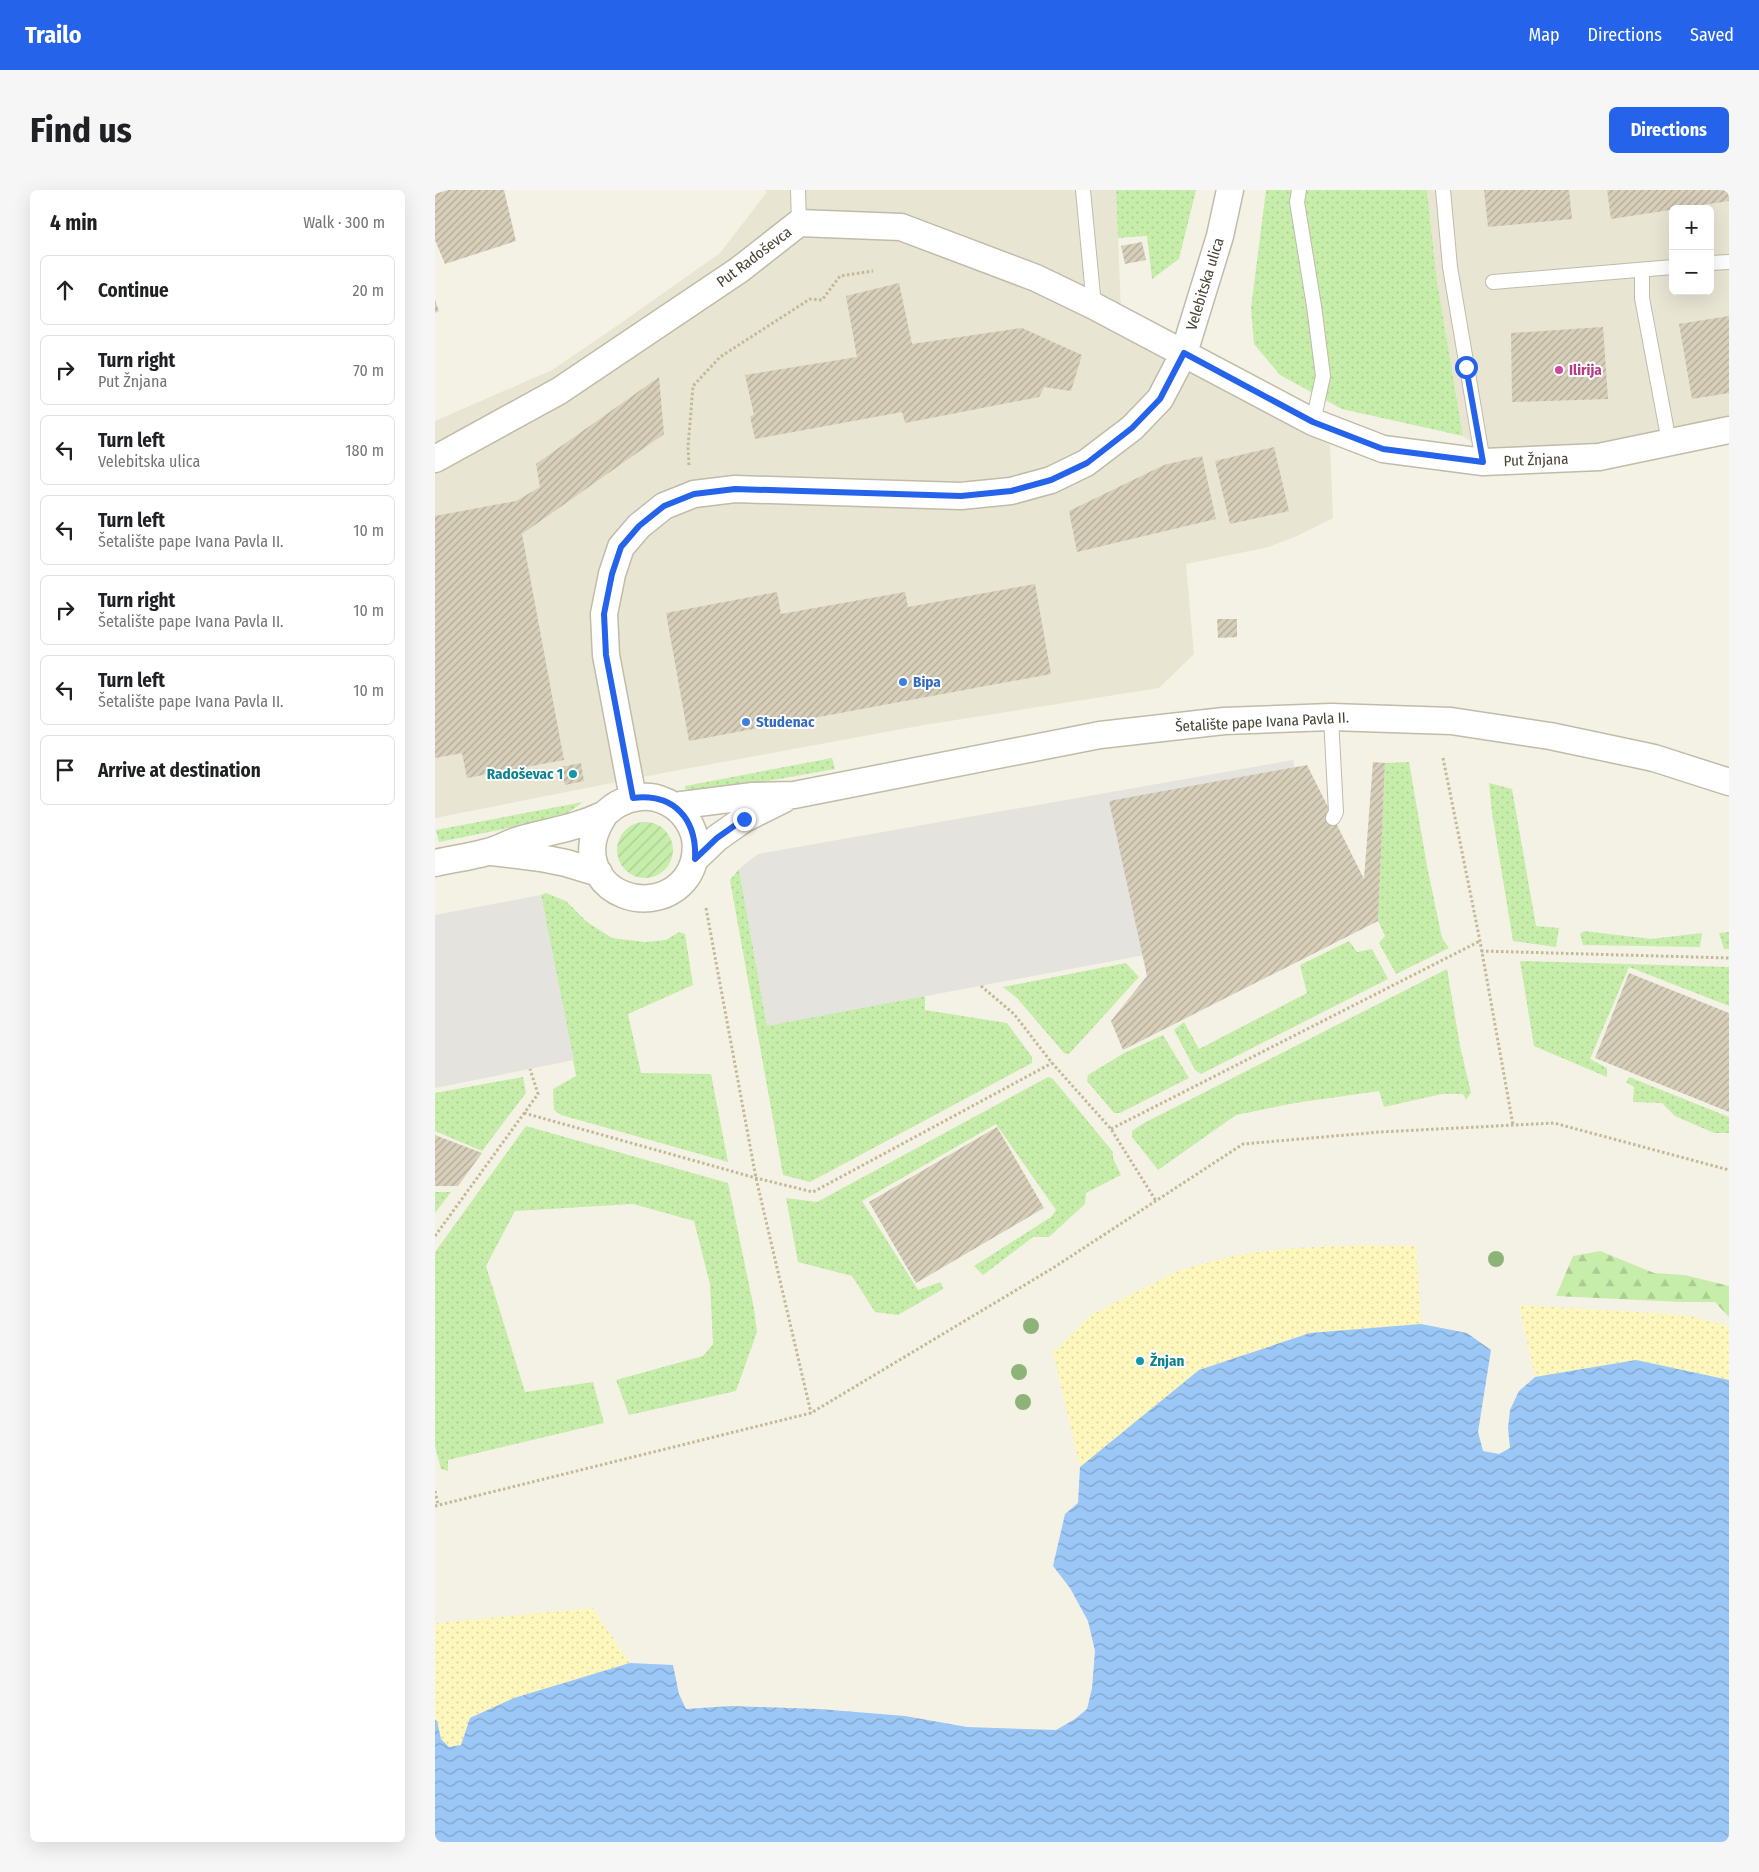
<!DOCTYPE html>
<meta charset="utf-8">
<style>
:root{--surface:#fff;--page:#f6f6f6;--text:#202124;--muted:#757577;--line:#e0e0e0;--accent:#2563eb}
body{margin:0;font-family:"Fira Sans Condensed",sans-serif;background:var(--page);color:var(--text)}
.controls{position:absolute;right:15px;top:15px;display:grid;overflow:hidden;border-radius:8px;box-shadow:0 5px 20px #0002}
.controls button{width:45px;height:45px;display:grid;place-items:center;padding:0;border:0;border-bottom:1px solid var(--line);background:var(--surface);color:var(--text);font:25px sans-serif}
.stop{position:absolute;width:15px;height:15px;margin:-11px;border:4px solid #2563eb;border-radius:50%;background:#fff}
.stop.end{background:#2563eb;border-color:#fff;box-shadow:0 1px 5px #0008}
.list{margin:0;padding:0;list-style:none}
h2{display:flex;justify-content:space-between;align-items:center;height:65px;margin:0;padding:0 20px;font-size:21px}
h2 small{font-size:16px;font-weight:400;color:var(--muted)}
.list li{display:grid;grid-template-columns:32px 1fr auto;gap:15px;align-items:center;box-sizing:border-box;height:70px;margin:0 10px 10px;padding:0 10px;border:1px solid var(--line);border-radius:8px}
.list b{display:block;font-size:19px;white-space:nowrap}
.list p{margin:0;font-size:16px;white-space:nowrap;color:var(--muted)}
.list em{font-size:16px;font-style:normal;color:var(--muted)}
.icon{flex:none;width:28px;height:28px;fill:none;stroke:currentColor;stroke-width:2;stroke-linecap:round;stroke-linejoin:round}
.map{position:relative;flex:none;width:1294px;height:1652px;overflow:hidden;border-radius:8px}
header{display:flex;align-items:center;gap:30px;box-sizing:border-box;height:70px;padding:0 25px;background:var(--accent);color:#fff}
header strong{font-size:24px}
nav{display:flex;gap:28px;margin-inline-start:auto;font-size:18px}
.intro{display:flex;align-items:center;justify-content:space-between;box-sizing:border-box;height:120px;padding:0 30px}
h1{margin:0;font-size:35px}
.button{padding:12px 22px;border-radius:8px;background:var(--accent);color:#fff;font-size:18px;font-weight:700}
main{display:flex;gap:30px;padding:0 30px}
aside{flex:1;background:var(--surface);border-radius:8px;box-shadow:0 5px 20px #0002}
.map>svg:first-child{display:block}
.residential{fill:#e9e5d3;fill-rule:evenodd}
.grass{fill:url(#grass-dots)}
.forest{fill:url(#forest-firs)}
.sand{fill:url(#sand-dots)}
.garden{fill:url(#garden-furrows)}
.parking{fill:#e5e3de}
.water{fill:url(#water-waves)}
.building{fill:url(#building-hatch)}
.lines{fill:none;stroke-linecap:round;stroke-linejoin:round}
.lane-casing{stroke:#c1bba7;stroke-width:16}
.street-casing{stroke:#c1bba7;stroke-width:29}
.path{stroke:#c4b997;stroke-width:3;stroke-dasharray:2.5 2.5;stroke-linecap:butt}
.lane{stroke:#fff;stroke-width:14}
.street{stroke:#fff;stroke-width:26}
.tree{fill:#8eb379}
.route{stroke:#2563eb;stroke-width:6}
.hotel-dot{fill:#d1479c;stroke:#fff;stroke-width:2}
.shop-dot{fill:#3f7fe0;stroke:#fff;stroke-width:2}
.culture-dot{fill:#0f9aa8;stroke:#fff;stroke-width:2}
.labels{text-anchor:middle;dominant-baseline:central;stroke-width:4;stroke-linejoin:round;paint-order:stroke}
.street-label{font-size:15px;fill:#484234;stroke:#fff}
.hotel-label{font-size:15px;font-weight:bold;fill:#b23c85;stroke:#fff;text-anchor:start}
.shop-label{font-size:15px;font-weight:bold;fill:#366cbe;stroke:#fff;text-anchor:start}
.culture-label{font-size:15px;font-weight:bold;fill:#0d838f;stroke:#fff;text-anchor:end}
</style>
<header>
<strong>Trailo</strong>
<nav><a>Map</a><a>Directions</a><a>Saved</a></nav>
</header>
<div class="intro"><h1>Find us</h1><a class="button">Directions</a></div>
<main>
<aside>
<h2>4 min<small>Walk · 300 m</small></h2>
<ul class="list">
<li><svg class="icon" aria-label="ahead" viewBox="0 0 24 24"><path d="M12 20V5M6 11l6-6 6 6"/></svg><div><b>Continue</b></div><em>20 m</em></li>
<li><svg class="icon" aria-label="right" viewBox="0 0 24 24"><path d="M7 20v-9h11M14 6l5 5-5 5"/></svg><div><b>Turn right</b><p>Put Žnjana</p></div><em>70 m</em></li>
<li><svg class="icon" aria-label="left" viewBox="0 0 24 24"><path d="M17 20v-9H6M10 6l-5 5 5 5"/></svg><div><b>Turn left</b><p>Velebitska ulica</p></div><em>180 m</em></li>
<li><svg class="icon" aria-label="left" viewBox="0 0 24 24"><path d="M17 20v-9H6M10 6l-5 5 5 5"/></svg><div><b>Turn left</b><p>Šetalište pape Ivana Pavla II.</p></div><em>10 m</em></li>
<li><svg class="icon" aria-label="right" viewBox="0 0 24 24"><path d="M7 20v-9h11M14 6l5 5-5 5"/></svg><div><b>Turn right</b><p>Šetalište pape Ivana Pavla II.</p></div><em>10 m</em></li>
<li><svg class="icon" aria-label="left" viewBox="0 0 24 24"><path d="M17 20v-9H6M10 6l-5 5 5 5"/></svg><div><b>Turn left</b><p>Šetalište pape Ivana Pavla II.</p></div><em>10 m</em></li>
<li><svg class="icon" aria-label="arrive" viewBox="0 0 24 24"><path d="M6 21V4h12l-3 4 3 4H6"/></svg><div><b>Arrive at destination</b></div></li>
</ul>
</aside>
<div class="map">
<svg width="1294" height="1652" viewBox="0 0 1294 1652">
<defs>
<pattern id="grass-dots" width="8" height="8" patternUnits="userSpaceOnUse" patternTransform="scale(1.25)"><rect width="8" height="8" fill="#c7edaa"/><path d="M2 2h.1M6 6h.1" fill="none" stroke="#accc93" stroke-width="1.8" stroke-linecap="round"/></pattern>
<pattern id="forest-firs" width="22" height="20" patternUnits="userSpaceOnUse" patternTransform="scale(1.25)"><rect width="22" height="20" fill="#c7edaa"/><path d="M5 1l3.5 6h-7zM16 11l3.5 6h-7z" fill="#accc93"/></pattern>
<pattern id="sand-dots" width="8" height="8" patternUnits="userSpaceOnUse" patternTransform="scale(1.25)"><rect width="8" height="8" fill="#fdf7bd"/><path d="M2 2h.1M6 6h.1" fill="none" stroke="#dad5a3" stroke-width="1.8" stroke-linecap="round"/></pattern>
<pattern id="garden-furrows" width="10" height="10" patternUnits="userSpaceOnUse" patternTransform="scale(1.25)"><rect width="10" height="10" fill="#c7edaa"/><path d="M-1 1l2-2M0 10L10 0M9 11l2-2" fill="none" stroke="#accc93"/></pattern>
<pattern id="water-waves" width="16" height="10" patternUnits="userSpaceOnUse" patternTransform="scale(1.25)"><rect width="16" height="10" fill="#9bc7f7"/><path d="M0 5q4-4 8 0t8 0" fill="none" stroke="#80a3c9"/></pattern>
<pattern id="building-hatch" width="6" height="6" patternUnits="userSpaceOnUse" patternTransform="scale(1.25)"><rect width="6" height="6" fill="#d7cfba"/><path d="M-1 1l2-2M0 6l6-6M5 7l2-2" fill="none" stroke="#b0aa98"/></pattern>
</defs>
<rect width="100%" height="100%" fill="#f4f2e5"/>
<path class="residential" d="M330 0H681L687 145 895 255 898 328 864 345 834 357 751 374 759 464 724 498 489 535 228 583 0 628V231L117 180 176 140 285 63 332 2Z
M992 0H1294V248L1154 281H1077L1028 246 1002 91ZM1238 19H1275V101H1238Z"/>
<path class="grass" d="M681 0H761L744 69 717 89 712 46 683 48Z
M831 0H992L1002 91 1028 246 907 219 845 185 819 154 816 118Z
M397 568 400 579 266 603 250 599V596Z
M974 572 992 676 1007 748 1014 758 961 784 944 753 950 746 943 731 950 573Z
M1054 593 1077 599 1101 736 1124 738 1121 757 1078 751 1057 623Z
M148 612 130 625 114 630 4 652 1 640Z
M304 679 332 835 490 806V820L572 833 597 867V873L375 992 348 985 295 690Z
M111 703 131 711 152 732 177 748 210 752 231 750 244 742 250 744 258 795 193 824 206 883 276 884 293 972 126 925 119 920 118 899 141 886 106 705Z
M1149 741 1216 749 1267 743 1265 757 1148 755 1145 744Z
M1294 742V759H1289L1284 743Z
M914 751 922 762 937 759 953 789 766 884 760 880 739 840 749 832 764 859 872 803 865 775Z
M1085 771 1294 777V816L1194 777 1155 869 1172 878V887L1099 856Z
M691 773 704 787 634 864 629 863 582 808 568 797Z
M1012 779 1025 856 1036 903 1031 910 1028 904H1007L949 917 944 901 860 913 801 925 723 980 697 947V941L709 933Z
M728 845 754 888 685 923H679L652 891 653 885 689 863Z
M88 887 91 903 47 961 0 941V903Z
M613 887 618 889 678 962V968L686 985 651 1003 650 1014 614 1047H598L548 1085 539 1076 616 1027 621 1020 561 934 427 1011 483 1100 506 1092 508 1099 463 1125 440 1122 417 1086 363 1072 351 1008 382 1012Z
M1194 887 1294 927V943H1279L1240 926 1227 913 1198 912 1199 897 1191 892Z
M91 936 293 993 319 1119 322 1142 301 1201 194 1225 181 1190 268 1166 278 1154 275 1094 259 1031 198 1014 80 1021 51 1076 90 1202 158 1192 169 1233 13 1270V1281L6 1279 0 1256V1062Z
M0 1002H16L0 1023Z"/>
<path class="forest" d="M1165 1061 1219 1083 1250 1085 1294 1096V1127L1280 1112H1246L1121 1106 1138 1066Z"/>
<path class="sand" d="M925 1055 981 1056 986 1134 875 1143 764 1180 645 1277 618 1162 656 1125 744 1080 806 1064 860 1058Z
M1084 1115 1251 1125 1294 1136V1190L1201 1170 1100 1187Z
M158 1418 195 1473 79 1508 35 1528 26 1555 14 1557 6 1549 2 1531 0 1530V1433Z"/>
<path class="garden" d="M182 660a28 28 0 1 1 56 0a28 28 0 1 1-56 0Z"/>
<path class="parking" d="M858 570 890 731 332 836 304 679 323 664Z
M106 705 139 870 0 898V725Z"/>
<path class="water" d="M986 1134 1032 1143 1056 1160 1043 1242 1048 1261 1064 1264 1075 1258 1073 1238 1075 1220 1084 1201 1100 1187 1201 1170 1294 1190V1652H0V1530L2 1531 6 1549 14 1557 26 1555 35 1528 79 1508 195 1473 238 1475 244 1504 251 1519 296 1516 384 1519 470 1526 532 1537 621 1540 640 1529 652 1519 657 1498 660 1461 653 1431 635 1398 618 1376 630 1324 643 1313 645 1277 764 1180 875 1143Z"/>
<path class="building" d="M13 0H69L81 51 10 74 0 50V4Z
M1049 0H1134L1137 29 1053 37Z
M1172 0H1294V11L1176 29Z
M707 52 711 70 690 74 686 56Z
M464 93 477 154 587 138 647 165 636 201 609 197 604 207 470 233 467 222 320 249 315 226 319 225 310 185 422 167 411 106Z
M0 110 4 121 0 123Z
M1294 126V203L1257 209 1244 134Z
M1168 137 1173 209 1077 212 1076 143Z
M224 187 229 244 87 344 129 570 32 588 27 563 0 568V326L81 311 105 297 101 274Z
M839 257 854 321 795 334 780 271Z
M767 266 781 329 642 362 634 321 729 275Z
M600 394 616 484 254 551 231 423 342 402 346 424 470 402 473 417Z
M782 429H802V447L783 448Z
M938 572 950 573 943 731 688 860 676 831 712 786 674 611 872 575 929 689Z
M146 573 149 591 130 595 126 577Z
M1194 783 1294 823V922L1160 868Z
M562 937 609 1018 481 1093 434 1012Z
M0 945 47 963 23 996H0Z"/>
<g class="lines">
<defs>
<path id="lane" d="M363 0 364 33
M648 0 659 116
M864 0 862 12 879 116 888 186 878 232
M1008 0 1015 77 1048 272
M1275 73 1294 72
M1207 80V108L1234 252
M1058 92 1238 77
M896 527 901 622 898 628"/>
<path id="street" d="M0 269 124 201 304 80 364 33 466 37 601 88 659 116 878 232 948 259 1048 272 1164 267 1294 240
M198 608 171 465 169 424 177 384 186 357 204 336 229 316 259 304 300 299 526 306 576 301 616 290 651 273 697 238 725 209 749 163 785 46 795 0
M239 616 318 606 359 605 665 545 789 531 896 527 1016 531 1115 546 1219 568 1294 592
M57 662 106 668 131 673 164 683
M260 669 282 648 309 629 349 609
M0 673C17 669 35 667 52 662 63 660 73 653 84 650 114 641 138 639 168 625 173 622 177 617 183 614 196 607 213 604 227 610 244 616 256 631 260 648 262 662 259 677 251 688 219 729 149 704 158 651 160 640 164 633 170 624"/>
</defs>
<use href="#lane" class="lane-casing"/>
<use href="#street" class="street-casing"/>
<path class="path" d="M254 275 253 257 258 196 285 167 375 109 387 110 405 86 438 81
M1008 568 1045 751 1078 935
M271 718 321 988 376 1223
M1046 761 1294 768
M546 796 579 824 617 873 676 939 721 1011
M89 923 321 988 378 1002 617 873
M676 939 1045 751
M0 1046 103 904 95 879
M0 1301 3 1314
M0 1316 376 1223 618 1078 808 954 945 942 1119 933 1294 980"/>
<use href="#lane" class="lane"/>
<use href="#street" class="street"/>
</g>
<g class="tree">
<circle cx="1061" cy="1069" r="8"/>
<circle cx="596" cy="1136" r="8"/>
<circle cx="584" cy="1182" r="8"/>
<circle cx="588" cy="1212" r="8"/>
</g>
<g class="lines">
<path class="route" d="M309 629 282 648 260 669C262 629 239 603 198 608L171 465 169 424 177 384 186 357 204 336 229 316 259 304 300 299 526 306 576 301 616 290 652 273 697 238 725 209 749 163 878 232 948 259 1048 272 1031 177"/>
</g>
<circle class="hotel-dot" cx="1124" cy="180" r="5"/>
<g class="shop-dot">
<circle cx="468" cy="492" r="5"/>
<circle cx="311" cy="532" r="5"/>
</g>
<g class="culture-dot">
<circle cx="138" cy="584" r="5"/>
<circle cx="705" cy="1171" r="5"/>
</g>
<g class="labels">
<g class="street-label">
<text transform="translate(319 67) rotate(-37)">Put Radoševca</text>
<text transform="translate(770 94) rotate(-73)">Velebitska ulica</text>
<text transform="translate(1101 270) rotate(-2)">Put Žnjana</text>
<text transform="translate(827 532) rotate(-3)">Šetalište pape Ivana Pavla II.</text>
</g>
<g class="hotel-label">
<text x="1134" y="180">Ilirija</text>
</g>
<g class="shop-label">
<text x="478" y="492">Bipa</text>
<text x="321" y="532">Studenac</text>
</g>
<g class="culture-label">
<text x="128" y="584">Radoševac 1</text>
<text x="715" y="1171" text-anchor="start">Žnjan</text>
</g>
</g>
</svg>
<div class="controls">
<button>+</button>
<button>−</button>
</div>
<div class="stop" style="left:1031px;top:177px"></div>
<div class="stop end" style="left:309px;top:629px"></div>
</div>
</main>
